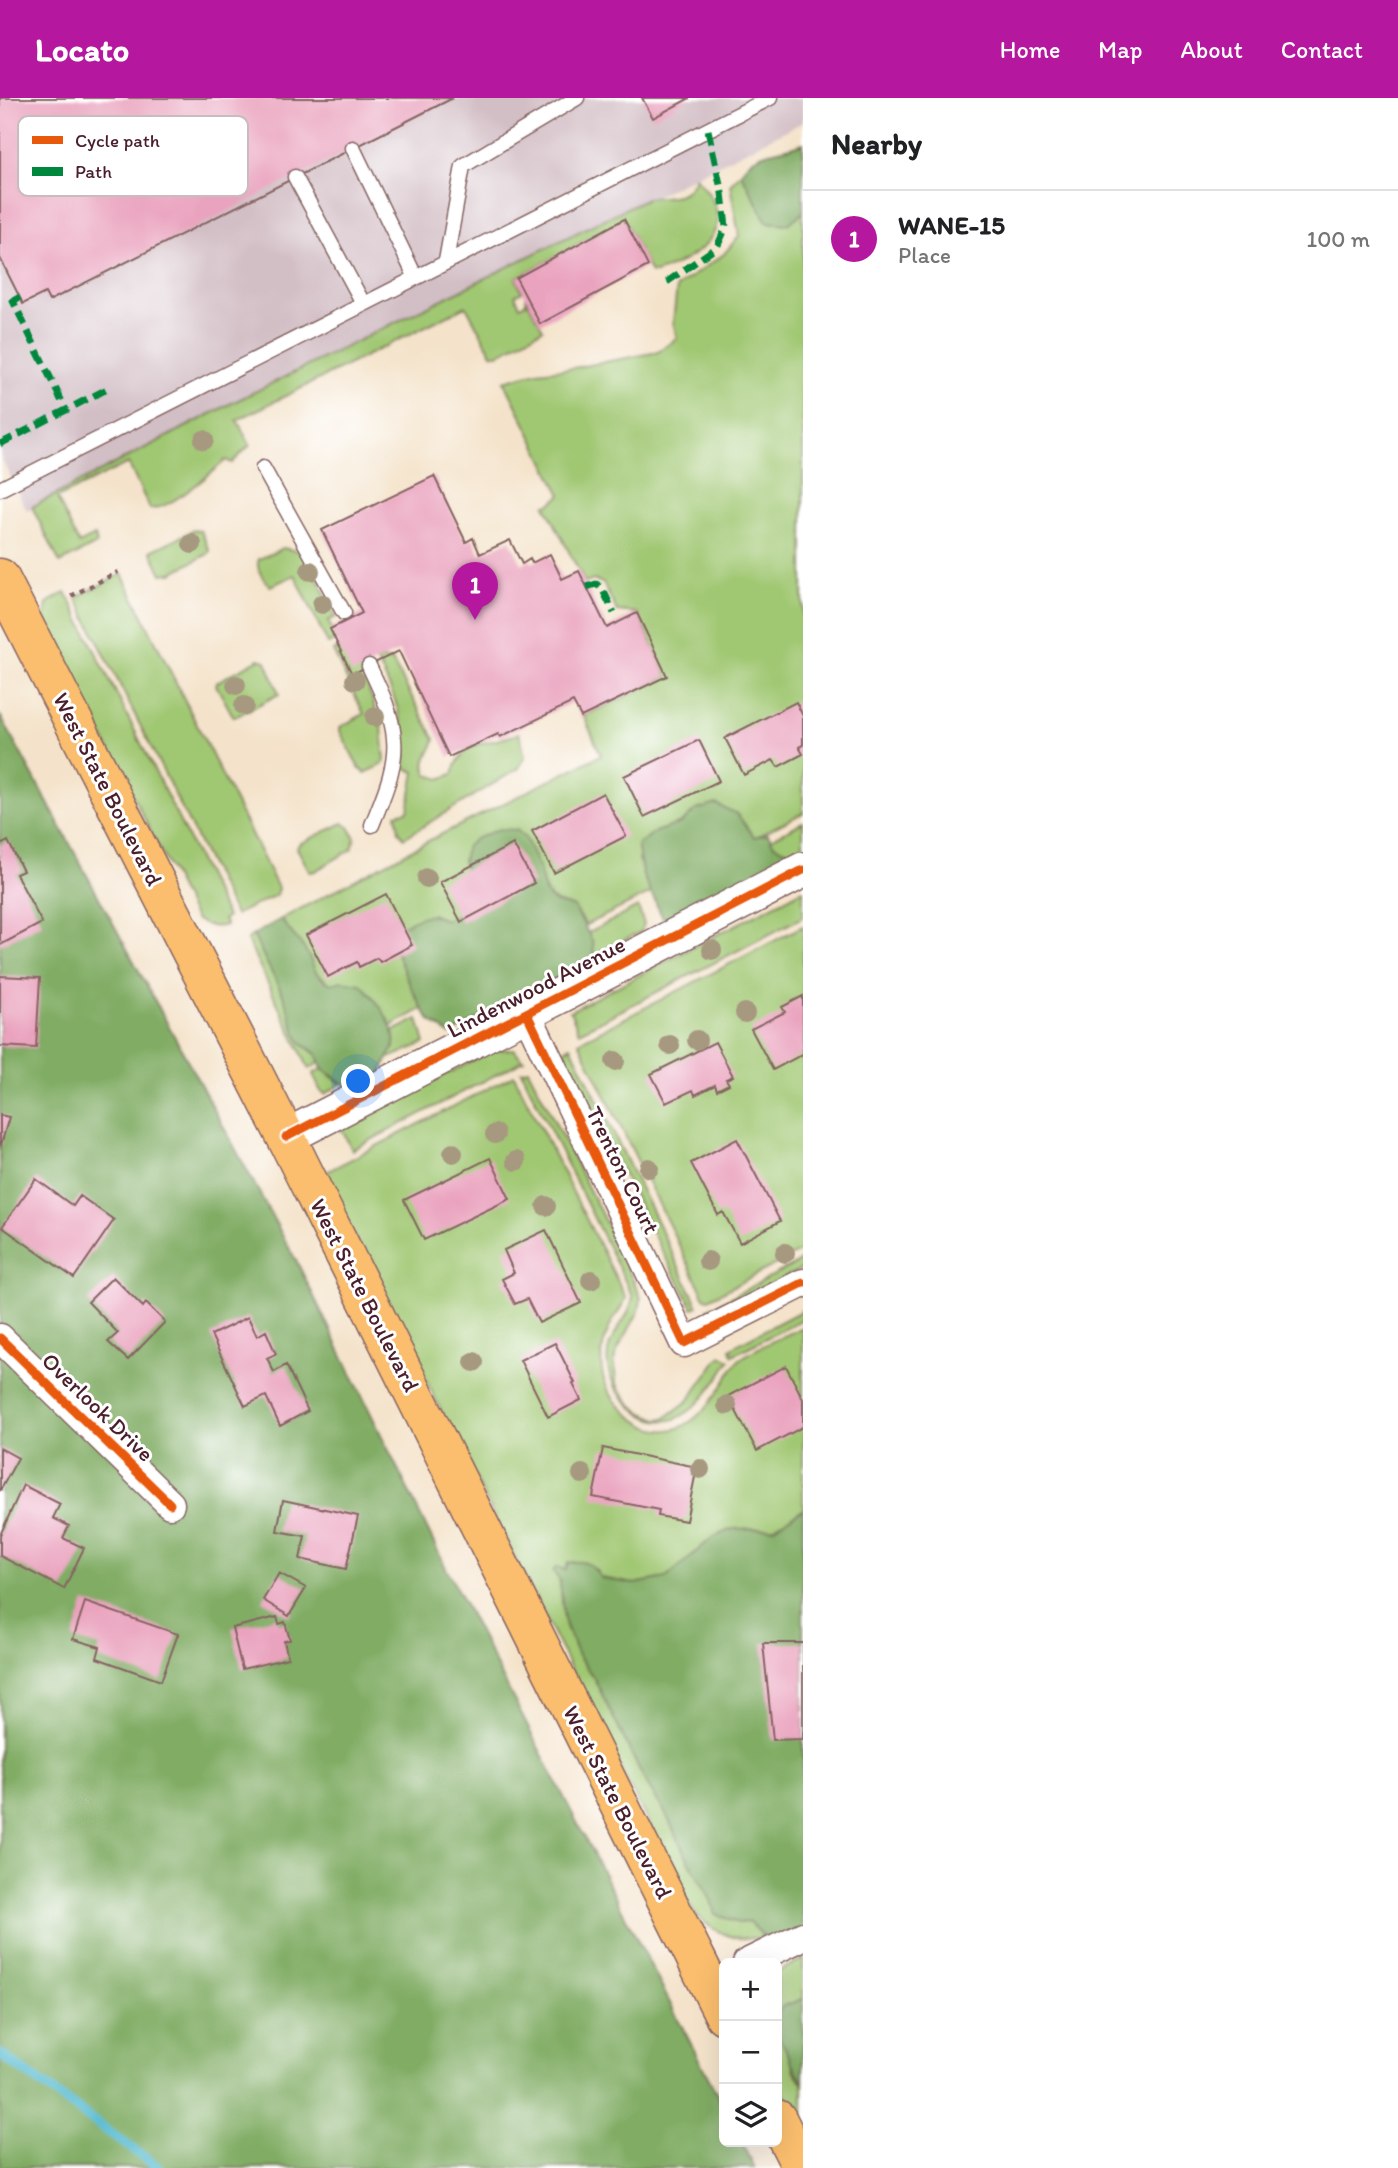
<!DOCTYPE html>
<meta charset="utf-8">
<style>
:root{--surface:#fff;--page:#f2f2f2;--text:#202124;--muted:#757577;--line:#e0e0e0;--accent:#b5179e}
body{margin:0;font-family:Itim,sans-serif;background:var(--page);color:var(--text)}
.controls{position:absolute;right:21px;bottom:21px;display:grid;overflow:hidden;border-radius:10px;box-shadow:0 7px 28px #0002}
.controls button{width:63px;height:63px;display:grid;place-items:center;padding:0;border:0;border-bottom:2px solid var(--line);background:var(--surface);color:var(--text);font:35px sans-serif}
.you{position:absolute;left:359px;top:984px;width:24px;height:24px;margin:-18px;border:5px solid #fff;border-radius:50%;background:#1a73e8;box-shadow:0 0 0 10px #1a73e833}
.badge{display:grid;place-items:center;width:46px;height:46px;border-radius:50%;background:var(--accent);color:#fff;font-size:23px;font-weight:700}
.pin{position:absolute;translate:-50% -58px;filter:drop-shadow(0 2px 4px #0008)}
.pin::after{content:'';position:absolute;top:37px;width:24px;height:21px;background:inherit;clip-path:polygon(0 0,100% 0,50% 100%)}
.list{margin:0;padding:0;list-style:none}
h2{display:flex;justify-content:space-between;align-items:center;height:91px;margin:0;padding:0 28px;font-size:30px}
h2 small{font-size:23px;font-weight:400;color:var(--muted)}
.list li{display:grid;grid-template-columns:46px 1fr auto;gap:21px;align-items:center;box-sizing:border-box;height:98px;padding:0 28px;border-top:2px solid var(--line)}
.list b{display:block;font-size:26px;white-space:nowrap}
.list p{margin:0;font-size:23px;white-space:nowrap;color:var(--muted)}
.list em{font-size:23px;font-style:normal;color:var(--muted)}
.icon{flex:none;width:38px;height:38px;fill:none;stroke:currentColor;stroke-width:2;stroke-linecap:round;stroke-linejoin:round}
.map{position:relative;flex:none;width:803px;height:2070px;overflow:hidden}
header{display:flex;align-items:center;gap:42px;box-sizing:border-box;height:98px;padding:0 35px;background:var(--accent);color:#fff}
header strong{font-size:33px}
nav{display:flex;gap:38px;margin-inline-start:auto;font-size:24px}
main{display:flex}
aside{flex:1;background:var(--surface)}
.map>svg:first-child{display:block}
.industrial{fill:#d2bec5}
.green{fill:#a0c772;stroke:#75734e;stroke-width:2}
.forest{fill:#80ac64;stroke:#656648;stroke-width:2}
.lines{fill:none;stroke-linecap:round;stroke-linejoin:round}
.stream{stroke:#52bad0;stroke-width:10}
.building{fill:#eaa3be}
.service-casing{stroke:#866463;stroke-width:17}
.minor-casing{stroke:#866463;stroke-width:31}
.tertiary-casing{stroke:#866463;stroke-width:38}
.primary-casing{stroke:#866463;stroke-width:41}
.path{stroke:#866463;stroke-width:4.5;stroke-dasharray:5 5;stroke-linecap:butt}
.service{stroke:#fff;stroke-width:14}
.minor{stroke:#fff;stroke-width:28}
.tertiary{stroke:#fff;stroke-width:35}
.primary{stroke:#fbbe6e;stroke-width:38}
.quiet{stroke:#00873e;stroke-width:7;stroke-dasharray:14 7;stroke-linecap:butt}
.cycleway-casing{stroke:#fff;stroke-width:13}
.cycleway{stroke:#e8590c;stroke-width:9}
.tree{fill:#a79880}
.labels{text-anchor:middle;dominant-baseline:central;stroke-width:6;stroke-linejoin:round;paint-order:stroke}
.street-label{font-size:23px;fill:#4a1f2b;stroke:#fff}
.key{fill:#fff;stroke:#c9bcbf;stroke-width:2}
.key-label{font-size:19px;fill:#4a1f2b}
</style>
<header>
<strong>Locato</strong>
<nav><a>Home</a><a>Map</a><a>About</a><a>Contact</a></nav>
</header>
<main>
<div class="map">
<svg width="803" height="2070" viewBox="0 0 803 2070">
<rect width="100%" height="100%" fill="#fff"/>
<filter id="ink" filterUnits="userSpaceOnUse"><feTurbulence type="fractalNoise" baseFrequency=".0143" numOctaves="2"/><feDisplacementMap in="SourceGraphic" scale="14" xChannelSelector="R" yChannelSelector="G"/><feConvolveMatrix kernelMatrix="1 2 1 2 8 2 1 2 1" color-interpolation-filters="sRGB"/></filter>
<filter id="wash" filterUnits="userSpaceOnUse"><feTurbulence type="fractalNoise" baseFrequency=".00686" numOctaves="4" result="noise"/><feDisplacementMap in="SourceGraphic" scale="28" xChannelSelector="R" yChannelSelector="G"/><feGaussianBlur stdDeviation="1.57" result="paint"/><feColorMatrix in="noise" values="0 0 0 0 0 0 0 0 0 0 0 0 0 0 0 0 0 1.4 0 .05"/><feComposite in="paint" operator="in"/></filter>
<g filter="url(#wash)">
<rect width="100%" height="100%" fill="#f4e3ca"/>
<path class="industrial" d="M0 0H803V24L27 413 0 358Z"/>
<path class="green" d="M741 75 767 124 788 126 803 114V715L754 740 737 716 696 713 681 725 655 734 639 762 643 778 651 795 586 827 574 809C546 803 545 797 539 770L469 783 461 816 445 822 432 816 413 892 424 910 391 928C377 905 362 877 331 886L313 872 309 861 281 821 432 741 601 657 584 618 667 578 637 515 617 513 603 485 594 482 585 485 545 407 550 406 561 397 504 283 537 274 573 270 658 254 677 240 673 224 677 189 724 156 739 138 730 86Z
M695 79C743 127 705 157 656 175H651L624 122 516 180 522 194 515 197 520 208 526 205V201L543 231 498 256H492L466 208 237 322 250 347 232 365 226 362C210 376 171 411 150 411L128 365 57 400 79 446 95 438 97 446 60 465 32 409 230 306 647 100C667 98 688 102 695 79Z
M194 432 201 433 210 453 208 456 172 475 162 476 151 453Z
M283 450 302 454 310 465 336 519 328 523 337 541 328 546 295 477 270 488C263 481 255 470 259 461Z
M122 476 278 790 276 797 235 817 76 499Z
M66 494 227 819 223 822 226 827C214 831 205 827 195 821L47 528 45 519 47 505Z
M341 549 361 569 382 630 385 663 382 667 365 675 359 670 340 633V629L364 616 333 553Z
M259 561 266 563 279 596 237 618H233L216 587 217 584Z
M378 561 392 563 435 641C432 655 420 662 428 677L440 681 453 676C464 637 489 649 519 635L525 659 519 670 404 740 399 733 396 716 408 713 415 674 405 670C408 631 395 597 377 563Z
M803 724V750L792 755 774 747 771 741Z
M343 725 349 729 355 740 352 751 315 773 310 774 297 750 299 746Z
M803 792V819L579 934 570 913Z
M638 809 644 826 641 834 594 857 588 835Z
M803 828V1152L709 1201 705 1200 579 944Z
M253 837 284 899 296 935 301 945 319 959V965L309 971 247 842Z
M418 921 425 945 385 962 394 950V933Z
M571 948 698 1208 693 1210 653 1136 563 952Z
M513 951 524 962 352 1052 341 1030 493 952Z
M322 971 341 986 325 996 320 992 313 976Z
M528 971 616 1145 641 1200 639 1213 617 1253 614 1263 616 1284 619 1290 631 1306 641 1314 658 1321 665 1320 688 1303 718 1261 722 1258 730 1262C708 1296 676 1348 632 1309 621 1299 610 1284 608 1268 603 1238 630 1224 633 1199L521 973Z
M514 977 626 1200C622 1211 614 1218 610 1228 596 1258 598 1288 623 1311 664 1351 695 1330 722 1288 728 1280 733 1267 740 1261 759 1248 783 1239 803 1229V1411L773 1430 732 1431 712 1440 667 1480 634 1486 601 1480 596 1472H565L559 1479 566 1529 578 1558 594 1580 633 1659 648 1688 666 1716 683 1752 711 1802 715 1816 742 1824 750 1823 763 1839C734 1845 711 1834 692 1812L330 1091 328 1073Z
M803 1162V1170L713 1217 708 1211Z
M803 1212V1221L733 1257 731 1251 740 1245Z
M803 1861V1901L784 1908 794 1972 803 1985V2032L777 1981V1874Z"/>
<path class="forest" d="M803 45V114L788 126 767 124 741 75C754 50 781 55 803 45Z
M0 617 299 1168 447 1472 724 2010V2044H742L755 2070H0Z
M716 706 737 716 754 739 768 736 774 747 792 755 794 765 669 833 643 778 637 747 655 734 681 725 696 712Z
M499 731 517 732 526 741 539 770 545 795 555 805 574 809 593 844 595 870 530 905 508 901 499 909 450 937C443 930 434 927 429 921 420 909 386 845 396 832 399 829 406 826 410 824 424 816 430 815 445 822L461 816 469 783 463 763 466 749 475 741Z
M281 821C288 833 298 840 305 852 316 868 310 875 331 886L342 883 361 886C374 899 401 932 393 951 389 960 384 966 381 977L355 993 322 971 316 955 301 945 296 935 284 899 253 837Z
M803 1411V1834C774 1842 770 1848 750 1824L738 1825 715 1816 711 1802 683 1752 666 1716 648 1688 633 1659 594 1580 578 1558 564 1522 560 1483 553 1473 557 1469 565 1472 568 1465C585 1461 592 1466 601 1480L634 1486 666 1480 712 1440 732 1431 773 1430Z
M803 1901V1985L778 1937 777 1914 784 1908Z"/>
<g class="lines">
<path class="stream" d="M0 1956 159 2070"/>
</g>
<g id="blocks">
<path class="building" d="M0 0H453L49 203 45 195 23 206 0 160Z
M642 0H690L653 20Z
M624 121 648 168 540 226 516 180Z
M434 378 466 444 473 440 480 456 510 442 522 466 530 461 532 465 550 456 562 481 579 473 607 530 637 515 667 578 581 619 573 604 500 639 498 636 449 659 399 553 352 576 330 531 362 515 322 432Z
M796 604 803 618V647L799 649 803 656 778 669 773 662 744 677 725 640Z
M699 642 719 683 644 719 624 678Z
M603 695 626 738 554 775 532 733Z
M8 743 23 773 16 776 42 825 0 847V747Z
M513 746 534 785 461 824 440 784Z
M386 796 412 847 380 864 377 860 359 869 357 864 328 879 306 837Z
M0 878 40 880 36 950 0 948Z
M803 898V956L773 972 751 931 785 914 782 909Z
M715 944 733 978 726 981 729 986 717 992 715 987 695 997 693 992 666 1005 651 976Z
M0 1017 9 1019 1 1047 0 1046Z
M737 1041 780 1123 740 1145 723 1114 718 1117 691 1065Z
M490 1060 510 1101 424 1142 404 1102Z
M36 1081 73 1108 80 1098 114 1122 74 1180 2 1129Z
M546 1132 581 1205 539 1225 527 1201 515 1206 502 1181 514 1175 504 1152Z
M113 1179 143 1209 146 1205 165 1224 128 1262 108 1244 118 1235 88 1204Z
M248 1219 257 1238 266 1233 276 1256 267 1260 274 1274 286 1267 308 1313 280 1328 266 1298 245 1308 211 1237Z
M555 1245 575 1285 573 1286 581 1302 548 1319 520 1262Z
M786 1268 803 1301V1329L757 1353 728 1298Z
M0 1350 18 1360 0 1393Z
M603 1350 697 1369 686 1423 658 1418 659 1412 593 1399Z
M23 1387 60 1406 53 1420 69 1428 63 1440 84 1450 64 1491 0 1458V1437Z
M283 1402 358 1418 346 1471 300 1461 305 1438 277 1433Z
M279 1475 306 1490 289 1518 263 1502Z
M85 1504 178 1536 161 1583 97 1560 100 1549 73 1541Z
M277 1519 279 1526 285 1524 290 1542 284 1543 288 1560 242 1571 232 1530Z
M763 1545H803V1641L773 1642Z"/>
</g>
</g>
<g filter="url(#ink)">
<use href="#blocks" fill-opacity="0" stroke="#866463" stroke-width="2"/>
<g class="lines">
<defs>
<path id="service" d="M353 50 415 178
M295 79 363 205
M446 163 463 68 577 0
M263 370 344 515
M0 391 770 0
M369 568C380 591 392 615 394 641 397 670 382 701 372 727"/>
<path id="minor" d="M527 916 684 1245 803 1185
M0 1240 170 1406
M747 1865 803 1838"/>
<path id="tertiary" d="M286 1039 803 772"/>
<path id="primary" d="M0 480 286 1039 724 1917
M777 2021 802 2070"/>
</defs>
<use href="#service" class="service-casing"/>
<use href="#minor" class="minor-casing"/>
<use href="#tertiary" class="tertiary-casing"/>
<use href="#primary" class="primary-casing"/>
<path class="path" d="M71 498 118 474"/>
<use href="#service" class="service"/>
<use href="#minor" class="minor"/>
<use href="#tertiary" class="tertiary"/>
<use href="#primary" class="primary"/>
<path class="quiet" d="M667 184 717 149 726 129 722 95 708 32
M20 199 13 203 66 312
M0 346 107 291
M587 489 596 486 602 490 614 515"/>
<defs>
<path id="cycleway" d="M527 916 684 1245 803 1185
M286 1039 803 772
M0 1240 170 1406"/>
</defs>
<use href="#cycleway" class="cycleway-casing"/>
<use href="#cycleway" class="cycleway"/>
</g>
<g class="tree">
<circle cx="204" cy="342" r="10"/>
<circle cx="192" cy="446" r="10"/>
<circle cx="310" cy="473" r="10"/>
<circle cx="322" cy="506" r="10"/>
<circle cx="355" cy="582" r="10"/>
<circle cx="236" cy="587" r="10"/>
<circle cx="244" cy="608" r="10"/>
<circle cx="375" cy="619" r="10"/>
<circle cx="427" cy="780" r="10"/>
<circle cx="712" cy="852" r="10"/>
<circle cx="745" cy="915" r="10"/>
<circle cx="697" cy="942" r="10"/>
<circle cx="670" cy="947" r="10"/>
<circle cx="615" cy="963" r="10"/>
<circle cx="495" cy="1036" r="10"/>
<circle cx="453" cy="1055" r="10"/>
<circle cx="516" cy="1063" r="10"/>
<circle cx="649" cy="1070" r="10"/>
<circle cx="546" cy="1108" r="10"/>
<circle cx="785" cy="1155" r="10"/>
<circle cx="708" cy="1163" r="10"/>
<circle cx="591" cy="1182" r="10"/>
<circle cx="474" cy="1264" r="10"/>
<circle cx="727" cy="1307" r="10"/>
<circle cx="700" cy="1371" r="10"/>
<circle cx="582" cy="1376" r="10"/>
</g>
</g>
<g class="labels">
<g class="street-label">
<text transform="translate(108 691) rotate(63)">West State Boulevard</text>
<text transform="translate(536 889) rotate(-27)">Lindenwood Avenue</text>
<text transform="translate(623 1072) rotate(64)">Trenton Court</text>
<text transform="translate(365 1197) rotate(63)">West State Boulevard</text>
<text transform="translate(98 1309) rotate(44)">Overlook Drive</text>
<text transform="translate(618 1704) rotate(63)">West State Boulevard</text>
</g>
</g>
<rect x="18" y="18" width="230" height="80" rx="10" class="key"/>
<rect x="32" y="38" width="31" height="8" fill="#e8590c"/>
<rect x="32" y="69" width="31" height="9" fill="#00873e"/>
<g class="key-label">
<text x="75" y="49">Cycle path</text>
<text x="75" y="80">Path</text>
</g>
</svg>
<div class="controls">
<button>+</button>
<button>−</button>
<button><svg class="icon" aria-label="layers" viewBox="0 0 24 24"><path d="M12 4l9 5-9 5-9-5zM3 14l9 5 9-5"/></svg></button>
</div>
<div class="you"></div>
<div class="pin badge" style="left:475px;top:522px">1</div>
</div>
<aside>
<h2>Nearby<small></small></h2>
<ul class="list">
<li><span class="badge">1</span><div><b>WANE-15</b><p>Place</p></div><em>100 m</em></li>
</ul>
</aside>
</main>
